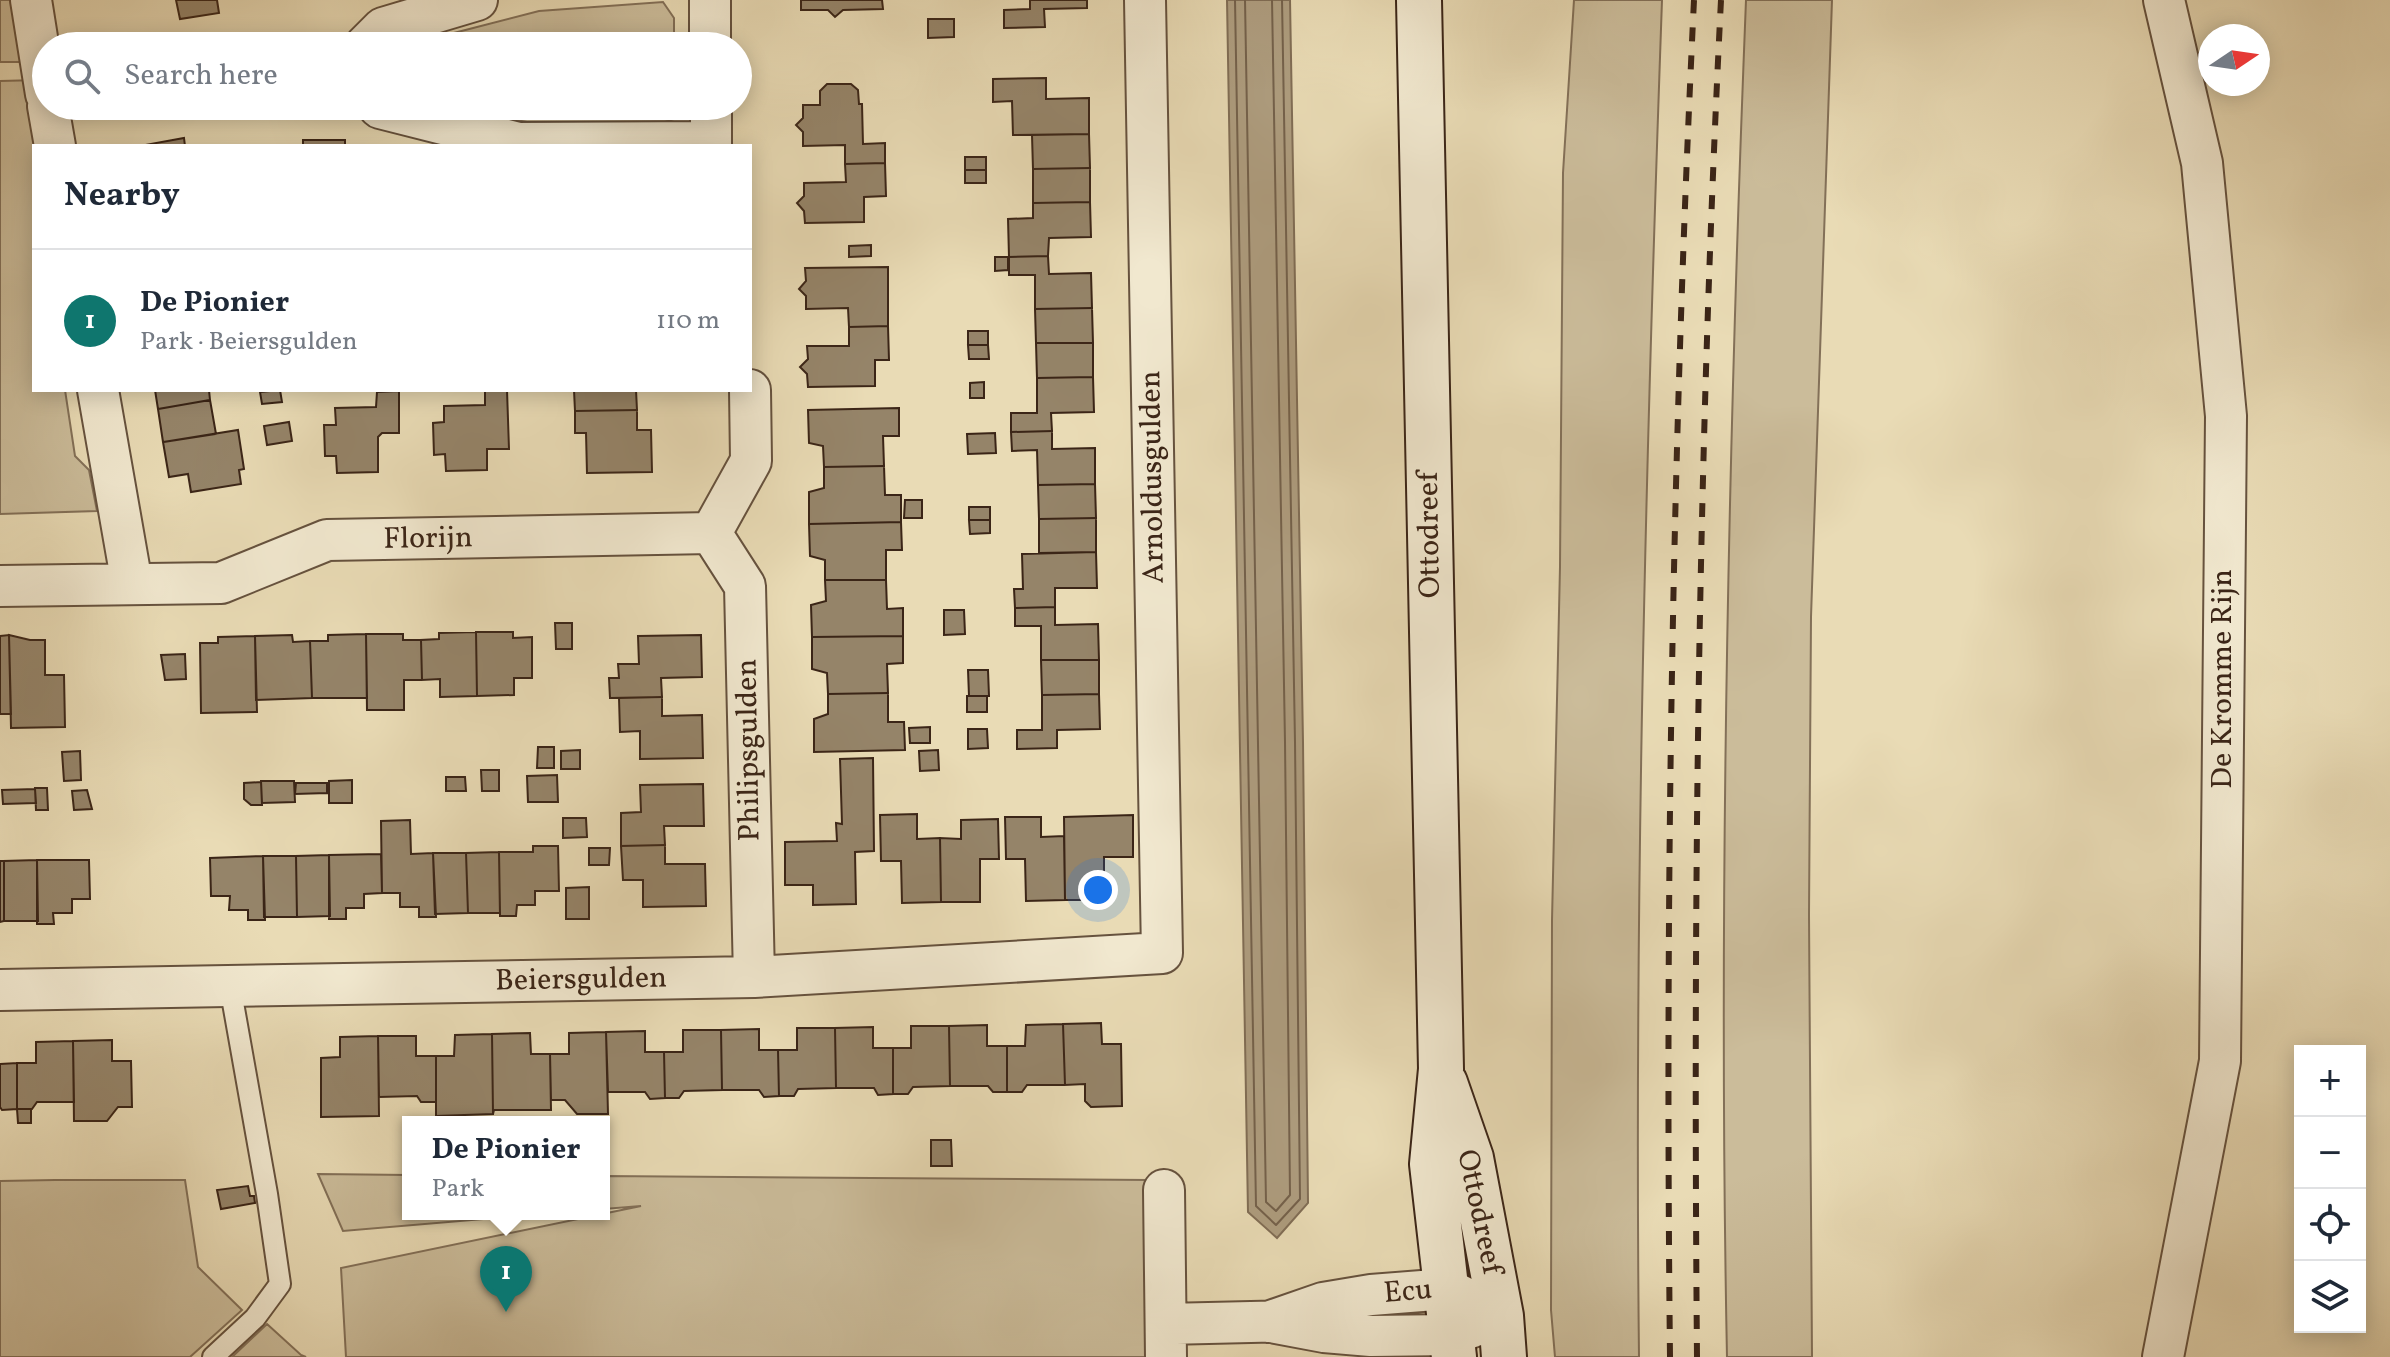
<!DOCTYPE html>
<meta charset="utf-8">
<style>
:root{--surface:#fff;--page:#f6f6f7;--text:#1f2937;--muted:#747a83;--line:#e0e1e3;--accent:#0f766e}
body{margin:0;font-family:Vollkorn,serif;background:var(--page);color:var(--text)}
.controls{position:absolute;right:24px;bottom:24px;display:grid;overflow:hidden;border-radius:0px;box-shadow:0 4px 20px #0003}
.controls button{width:72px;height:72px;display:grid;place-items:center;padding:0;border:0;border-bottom:2px solid var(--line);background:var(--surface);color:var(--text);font:40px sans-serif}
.compass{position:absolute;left:2198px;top:24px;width:72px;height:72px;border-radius:50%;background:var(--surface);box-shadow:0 4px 20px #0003;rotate:77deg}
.you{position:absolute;left:1098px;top:890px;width:28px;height:28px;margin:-20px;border:6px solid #fff;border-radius:50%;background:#1a73e8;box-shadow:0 0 0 12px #1a73e833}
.badge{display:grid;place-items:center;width:52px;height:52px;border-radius:50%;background:var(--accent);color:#fff;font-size:26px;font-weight:700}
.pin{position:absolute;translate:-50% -66px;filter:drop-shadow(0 2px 4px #0008)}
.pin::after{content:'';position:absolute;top:42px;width:28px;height:24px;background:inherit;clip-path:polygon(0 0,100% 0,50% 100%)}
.popup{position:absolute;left:402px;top:1116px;width:208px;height:104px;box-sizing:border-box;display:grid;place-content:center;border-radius:0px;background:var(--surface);filter:drop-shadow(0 2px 6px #0005);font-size:26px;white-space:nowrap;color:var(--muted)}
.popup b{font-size:30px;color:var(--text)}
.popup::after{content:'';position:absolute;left:50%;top:100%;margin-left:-16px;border:16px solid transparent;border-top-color:var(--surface)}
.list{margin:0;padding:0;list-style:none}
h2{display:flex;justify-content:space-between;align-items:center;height:104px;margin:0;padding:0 32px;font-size:34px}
h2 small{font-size:26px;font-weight:400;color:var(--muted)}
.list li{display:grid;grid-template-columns:52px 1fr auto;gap:24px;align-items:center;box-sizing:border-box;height:144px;padding:0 32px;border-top:2px solid var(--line)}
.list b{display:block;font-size:30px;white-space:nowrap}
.list p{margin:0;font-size:26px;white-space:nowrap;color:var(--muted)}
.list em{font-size:26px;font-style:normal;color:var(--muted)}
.icon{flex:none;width:44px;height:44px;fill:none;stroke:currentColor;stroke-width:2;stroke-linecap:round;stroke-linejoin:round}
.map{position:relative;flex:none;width:2390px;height:1357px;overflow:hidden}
.search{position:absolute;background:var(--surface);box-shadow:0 4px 20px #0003;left:32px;top:32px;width:720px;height:88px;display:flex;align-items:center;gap:20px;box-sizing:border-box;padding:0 28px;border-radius:44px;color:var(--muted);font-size:30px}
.panel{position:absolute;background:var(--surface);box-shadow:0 4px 20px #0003;left:32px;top:144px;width:720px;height:248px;border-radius:0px}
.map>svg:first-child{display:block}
.green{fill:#cbbc9a;stroke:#837058;stroke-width:2}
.water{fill:#ae9d7f;stroke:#806d55;stroke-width:2}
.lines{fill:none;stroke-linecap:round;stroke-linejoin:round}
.shore{stroke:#74614b;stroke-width:2}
.building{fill:#958469;stroke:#3b2517;stroke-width:2}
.lane-casing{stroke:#66523e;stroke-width:24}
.street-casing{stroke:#66523e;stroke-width:44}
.secondary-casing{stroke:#3b2517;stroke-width:48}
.lane{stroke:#f1e8cf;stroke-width:20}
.street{stroke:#f1e8cf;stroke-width:40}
.secondary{stroke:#f1e8cf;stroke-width:44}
.rail{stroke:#3b2517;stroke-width:6;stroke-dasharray:14 14;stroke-linecap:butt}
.labels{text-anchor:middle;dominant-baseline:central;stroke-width:6;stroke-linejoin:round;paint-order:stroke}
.street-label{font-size:30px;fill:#3b2517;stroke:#f1e8cf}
</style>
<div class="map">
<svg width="2390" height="1357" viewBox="0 0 2390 1357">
<rect width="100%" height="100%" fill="#e9dbb5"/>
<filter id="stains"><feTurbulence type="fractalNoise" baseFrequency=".0025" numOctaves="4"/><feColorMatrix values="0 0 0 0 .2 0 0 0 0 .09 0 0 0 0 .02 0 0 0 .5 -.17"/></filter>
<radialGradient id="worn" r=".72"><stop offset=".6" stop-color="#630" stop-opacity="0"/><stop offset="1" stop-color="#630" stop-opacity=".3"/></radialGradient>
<path class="green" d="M0 0H12L34 62H0Z
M1574 0H1662C1646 452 1634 904 1639 1357H1555L1551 1310 1552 920 1560 567 1563 173Z
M1746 0H1832L1811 617 1809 915 1812 1357H1727C1718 905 1728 452 1746 0Z
M663 2 674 18V46H416L419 42 539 11Z
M39 80 49 146H34V390H65L75 456 89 470 97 511 0 514V81Z
M438 106H674V119L644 129 571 130Z
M318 1174 408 1175V1214H542L343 1231Z
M604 1176 1148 1180 1150 1357H346L341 1268 641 1206 604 1209Z
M55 1180H185L198 1267 242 1310 190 1357H0V1181Z
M267 1324 301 1355 306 1357H232Z"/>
<path class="water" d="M1227 0H1290L1303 742 1308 1203 1277 1238 1248 1212Z"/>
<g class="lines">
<path class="shore" d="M1235 0 1256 1206 1276 1225 1300 1199 1295 742 1282 0
M1245 0 1266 1202 1276 1211 1290 1195 1285 742 1272 0"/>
</g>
<path class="building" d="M176 0H217L219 13 180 19Z
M801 0H882L883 9 843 10 835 17 828 10H801Z
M1030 0H1087V8L1044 9 1045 27 1004 28V10L1030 9Z
M928 19H954V37L928 38Z
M1046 78V99L1089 98V134L1013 135 1012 101 993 102V79Z
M827 84H851L858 90 859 104H862L863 144 885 143V163L845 164V145L803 146V132L796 125 803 118V105H820V91Z
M1089 134 1090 168 1033 169 1032 135Z
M184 138 185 146H145V145Z
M303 140H345V146H303Z
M965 157H986V170H965Z
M885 163 886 196 864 197V222L805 223 804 211 797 203 804 196V183L846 182 845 164Z
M1090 168V202L1033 203V169Z
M965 170H986V183H965Z
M1090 202 1091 237 1049 238 1048 256 1009 257 1008 219 1033 218V203Z
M871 245V256L849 257V246Z
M1048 256 1049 274 1091 273 1092 308 1035 309V275H1009V257Z
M995 257H1008V270L995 271Z
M888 267V326L849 327 848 308 806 309V296L799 289 806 281 805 268Z
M1092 308 1093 343H1036L1035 309Z
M888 326 889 360H875V386L808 387 807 374 800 367 808 359 807 346H849V327Z
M968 331H988V345H968Z
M1036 343H1093V377L1037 378Z
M968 345H988L989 359H969Z
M1093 377 1094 412 1051 413 1052 431 1011 432V413H1037V378Z
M984 382V398H970V383Z
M155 390H209L210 400 158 409Z
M280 390 282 402 262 404 260 392Z
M485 390H507L509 449H487V470L446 471 445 454 434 455 433 423 444 422V406L485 405Z
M574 390H640H636L637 410 575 411Z
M399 391V433H382L378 437V472L337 473 336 456H325L324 425H336L335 408 376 407 377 392Z
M210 400 216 434 163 442 158 409Z
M899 408V436H883L884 466 824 467 823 446 809 443 808 410Z
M637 410V430H651L652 472 587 473 586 433H575V411Z
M289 422 292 441 267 445 264 426Z
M238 430 244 469 239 470 241 484 191 492 188 474 169 477 163 442Z
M1052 431V449L1095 448V484L1038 485 1037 450 1012 451 1011 432Z
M995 433 996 453 968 454 967 434Z
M884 466 885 495H901V522L809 524V492L824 488V467Z
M1095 484 1096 518 1039 519 1038 485Z
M905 500H922V518H904Z
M969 507H990V520H969Z
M1096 518V552L1039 553V519Z
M969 520H990V533L970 534Z
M901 522 902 550H886V580H825V560L810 556 809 524Z
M1096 552 1097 588H1055V607L1015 608 1014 589H1023L1022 554Z
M825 580H886L887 609 903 608V636L812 637 811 605 826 601Z
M1055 607V625L1098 624 1099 660H1041V626H1015V608Z
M944 610H964L965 634 944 635Z
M555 623H572V649H556Z
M476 632H513V638L532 637V678H514V695L477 696Z
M476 632 477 696 440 697V679L422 680 421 640 439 639V633Z
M366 634 367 698H312L310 641H328V635Z
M366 634H403V640H421L422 680H404V710H367Z
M9 635 30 640H45V675H64L65 727 11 728Z
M9 635 11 714H0V636Z
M292 635 293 642 310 641 312 698 256 700 255 636Z
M701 635 702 677 661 678 662 697 610 698 609 678H619L618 664H639L638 636Z
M255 636 257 712 201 713 200 643H218V637Z
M903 636V663L887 664 888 693 828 694 827 673 812 669V637Z
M185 654 186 679 165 680 161 655Z
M1041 660H1099V694L1042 695Z
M968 670H988L989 696H969Z
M888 693V722H904L905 750 814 752V719L828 714V694Z
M1099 694 1100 729 1057 730V748L1017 749V730H1042V695Z
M967 696H987V712H967Z
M662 697V716L702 715 703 758 640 759V731L620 732 619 698Z
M930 727V743H910L909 728Z
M968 729H987L988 748 968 749Z
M538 747H554V768H537Z
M580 750V769H561V751Z
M938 750 939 770 920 771 919 751Z
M80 751 81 780 64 781 62 752Z
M873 758 874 851 855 852 856 904 813 905V885H785V842L837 841 836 823 842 824 840 759Z
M481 770H499V791H482Z
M557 775 558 802H528L527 776Z
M446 777H465L466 791H446Z
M352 780V803H329V781Z
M261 781H294L295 802 262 803Z
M261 782 262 805H251L244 799V783Z
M296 783H327V793L295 794Z
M703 784 704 826H664L665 845 621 846V813L641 812 640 785Z
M35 788H47L48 810H36Z
M35 789 36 803 3 804 2 790Z
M87 790 92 809 74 810 72 791Z
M917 814V839L940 838 941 902 902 903 901 861H881L880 815Z
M1133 815V857H1104V900H1065L1064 817Z
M1005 817H1041V837L1064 836 1065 900 1026 901 1025 859H1006Z
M563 818H586L587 837 563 838Z
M998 819 999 859H980V902H941L940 838 961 839V820Z
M410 820 411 854 433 853 436 917H419V907H400V893H382L381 821Z
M665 845V864H705L706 906 643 907V880H623L621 846Z
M533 846H558L559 891H535V905H517L516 916H500L499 852H533Z
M589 848H610L609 865H589Z
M499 852 500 913H468L466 853Z
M433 853H466L468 913 435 914Z
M381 854 382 893 364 894V908H346V919H329V855Z
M329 855 330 916 297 917 296 856Z
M263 856 265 920H248V910H229L230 896H211L210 858Z
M263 856H296L297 917H264Z
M37 860H89L90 899H72V913H53L54 924H37Z
M37 860 38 921H4V861Z
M0 861H4V921L0 922Z
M589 887V919H566V888Z
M1101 1023 1102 1044H1121L1122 1106 1091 1107 1085 1101V1084L1065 1085 1063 1024Z
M1063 1024 1065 1085H1027L1022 1092H1007V1046H1025L1026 1025Z
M987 1025V1046H1007V1092H993L988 1086H950L949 1026Z
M911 1026H949L950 1086 913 1087 908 1094H893V1048H911Z
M873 1027V1048H893V1094L878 1095 874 1088H836L835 1028Z
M797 1028H835L836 1088 798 1089 794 1096H779L778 1050H797Z
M759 1029V1050H778L779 1096 764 1097 759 1090H722L721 1030Z
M683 1030H721L722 1090 684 1091 679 1098H665L664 1052H683Z
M645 1031V1052H664L665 1098 650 1099 645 1092H608L606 1032Z
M606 1032 608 1114H577L565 1100H551L550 1054H569V1033Z
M530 1033 531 1054H550L551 1110H494L493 1114 492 1034Z
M492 1034 493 1114 436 1116V1056H454L455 1035Z
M378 1036H416V1056H436V1102H421L417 1096 379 1097Z
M378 1036 379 1116 321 1117V1058L340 1057V1037Z
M112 1040V1061H131L132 1107H118L107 1121H74L73 1041Z
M73 1041 74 1102H37L32 1109H17V1063H36V1042Z
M17 1063V1109L2 1110 0 1107V1064Z
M17 1109H31V1123H18Z
M931 1140H951L952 1166H931Z
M248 1186 250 1196H254L255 1203 221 1209 217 1190Z"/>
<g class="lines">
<defs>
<path id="lane" d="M213 1357 255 1318 280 1284 267 1194 230 986"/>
<path id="street" d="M31 0 46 94
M710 0V46
M365 46 383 28 477 0
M48 106 55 146
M378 106 380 108 518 143 711 142
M711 106V146
M98 390 132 584
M711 533 745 586 754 977
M711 533 751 461 750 390
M0 586 221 583 327 540 711 533
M0 990 754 977 1162 953 1145 0
M1164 1190 1166 1357
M1268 1322 1323 1303 1371 1295 1447 1289 1501 1316
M1271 1322 1324 1332 1371 1336 1451 1335 1480 1324
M1166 1324 1295 1321
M2163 1357 2220 1061 2226 416 2202 163 2164 0"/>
<path id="secondary" d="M1419 0 1441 1069 1432 1164 1454 1357
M1445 1083 1471 1158 1501 1316 1504 1357"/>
</defs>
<use href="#lane" class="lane-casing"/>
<use href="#street" class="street-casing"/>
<use href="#secondary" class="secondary-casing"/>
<use href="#lane" class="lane"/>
<use href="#street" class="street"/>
<use href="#secondary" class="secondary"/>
<path class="rail" d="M1670 1357C1665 905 1672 452 1694 0
M1697 1357C1693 905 1698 452 1721 0"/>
</g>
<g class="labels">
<g class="street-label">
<text transform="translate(1153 477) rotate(-91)">Arnoldusgulden</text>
<text transform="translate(1430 535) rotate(-91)">Ottodreef</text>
<text transform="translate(428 539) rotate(-1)">Florijn</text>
<text transform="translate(2223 679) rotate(-90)">De Kromme Rijn</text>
<text transform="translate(749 750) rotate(-91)">Philipsgulden</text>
<text transform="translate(581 980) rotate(-1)">Beiersgulden</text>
<text transform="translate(1479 1212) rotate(78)">Ottodreef</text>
<text transform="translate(1408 1292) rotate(-5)">Ecu</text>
</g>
</g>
<rect width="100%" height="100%" filter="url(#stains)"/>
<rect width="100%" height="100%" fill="url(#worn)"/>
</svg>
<div class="controls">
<button>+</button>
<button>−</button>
<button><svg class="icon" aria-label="locate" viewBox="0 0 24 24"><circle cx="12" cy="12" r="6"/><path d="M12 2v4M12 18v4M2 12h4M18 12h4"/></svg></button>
<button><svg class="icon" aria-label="layers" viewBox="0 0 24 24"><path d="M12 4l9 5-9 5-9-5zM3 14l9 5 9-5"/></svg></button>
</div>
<svg class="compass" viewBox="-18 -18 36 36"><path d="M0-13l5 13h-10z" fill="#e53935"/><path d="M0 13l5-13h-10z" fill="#747a83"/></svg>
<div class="you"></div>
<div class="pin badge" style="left:506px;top:1312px">1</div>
<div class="popup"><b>De Pionier</b>Park</div>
<div class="search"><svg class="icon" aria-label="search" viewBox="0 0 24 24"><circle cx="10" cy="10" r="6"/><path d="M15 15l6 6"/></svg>Search here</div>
<section class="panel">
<h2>Nearby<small></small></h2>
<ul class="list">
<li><span class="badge">1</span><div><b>De Pionier</b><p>Park · Beiersgulden</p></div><em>110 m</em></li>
</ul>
</section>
</div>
